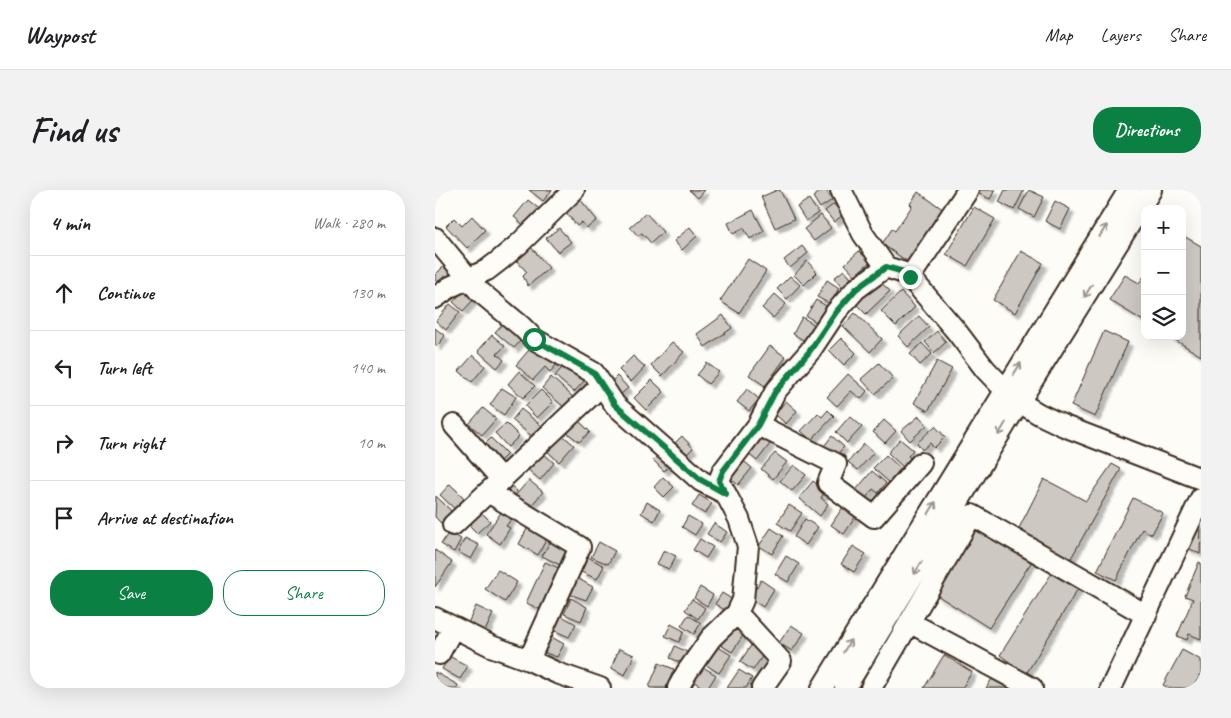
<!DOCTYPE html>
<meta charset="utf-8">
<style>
:root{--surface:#fff;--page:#f2f2f2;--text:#202124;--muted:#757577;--line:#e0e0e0;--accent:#0b8043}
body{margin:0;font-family:Caveat,sans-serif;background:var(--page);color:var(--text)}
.controls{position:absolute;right:15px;top:15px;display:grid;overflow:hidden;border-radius:10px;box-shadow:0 5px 20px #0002}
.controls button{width:45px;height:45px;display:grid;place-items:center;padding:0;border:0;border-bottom:1px solid var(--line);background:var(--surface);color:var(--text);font:25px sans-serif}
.stop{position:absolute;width:15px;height:15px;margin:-11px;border:4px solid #0b8043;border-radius:50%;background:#fff}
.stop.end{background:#0b8043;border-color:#fff;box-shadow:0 1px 5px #0008}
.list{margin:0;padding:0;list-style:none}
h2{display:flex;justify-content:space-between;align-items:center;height:65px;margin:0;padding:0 20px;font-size:21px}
h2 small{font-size:16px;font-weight:400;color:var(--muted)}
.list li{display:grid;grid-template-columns:32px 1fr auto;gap:15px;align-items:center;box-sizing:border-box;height:75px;padding:0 20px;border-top:1px solid var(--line)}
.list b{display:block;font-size:19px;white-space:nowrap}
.list em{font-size:16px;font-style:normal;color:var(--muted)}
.actions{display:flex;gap:10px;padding:15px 20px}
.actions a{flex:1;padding:11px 0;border:1px solid var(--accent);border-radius:20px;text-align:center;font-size:18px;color:var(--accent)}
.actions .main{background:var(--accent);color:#fff}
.icon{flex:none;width:28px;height:28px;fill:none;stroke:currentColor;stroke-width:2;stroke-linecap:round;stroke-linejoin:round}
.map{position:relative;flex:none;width:766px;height:498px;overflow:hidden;border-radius:20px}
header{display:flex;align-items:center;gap:30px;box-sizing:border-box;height:70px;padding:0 25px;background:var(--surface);border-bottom:1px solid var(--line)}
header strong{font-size:24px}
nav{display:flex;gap:28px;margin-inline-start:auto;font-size:18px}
.intro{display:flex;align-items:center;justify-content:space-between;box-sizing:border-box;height:120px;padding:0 30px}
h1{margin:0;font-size:35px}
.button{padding:12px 22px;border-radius:20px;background:var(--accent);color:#fff;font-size:18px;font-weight:700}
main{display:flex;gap:30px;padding:0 30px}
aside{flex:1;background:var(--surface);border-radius:20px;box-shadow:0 5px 20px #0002}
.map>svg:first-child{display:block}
.building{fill:#cdc8c2;stroke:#3b2a1e;filter:url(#shadow)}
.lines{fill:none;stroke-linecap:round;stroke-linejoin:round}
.minor-casing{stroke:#3b2a1e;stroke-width:24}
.minor{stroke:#fdfcf7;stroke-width:20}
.oneway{stroke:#9c938a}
.route{stroke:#0b8043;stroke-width:6}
</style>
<header>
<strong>Waypost</strong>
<nav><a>Map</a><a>Layers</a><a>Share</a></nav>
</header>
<div class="intro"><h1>Find us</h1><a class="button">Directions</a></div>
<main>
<aside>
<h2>4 min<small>Walk · 280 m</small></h2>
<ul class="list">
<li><svg class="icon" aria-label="ahead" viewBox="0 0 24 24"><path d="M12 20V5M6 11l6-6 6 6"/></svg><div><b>Continue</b></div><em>130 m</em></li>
<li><svg class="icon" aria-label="left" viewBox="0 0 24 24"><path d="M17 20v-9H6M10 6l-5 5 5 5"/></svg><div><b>Turn left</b></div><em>140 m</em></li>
<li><svg class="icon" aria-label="right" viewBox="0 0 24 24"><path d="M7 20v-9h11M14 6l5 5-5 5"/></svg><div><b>Turn right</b></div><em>10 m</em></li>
<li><svg class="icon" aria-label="arrive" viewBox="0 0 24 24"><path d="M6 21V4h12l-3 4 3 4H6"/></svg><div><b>Arrive at destination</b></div></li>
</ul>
<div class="actions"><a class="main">Save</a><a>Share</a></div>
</aside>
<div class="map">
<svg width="766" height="498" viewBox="0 0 766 498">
<defs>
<filter id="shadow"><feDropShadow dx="4.5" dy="4.5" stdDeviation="1" flood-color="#0004"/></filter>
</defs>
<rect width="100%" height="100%" fill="#fdfcf7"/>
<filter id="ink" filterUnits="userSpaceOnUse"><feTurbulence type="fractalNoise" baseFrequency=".02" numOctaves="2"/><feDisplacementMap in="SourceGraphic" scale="10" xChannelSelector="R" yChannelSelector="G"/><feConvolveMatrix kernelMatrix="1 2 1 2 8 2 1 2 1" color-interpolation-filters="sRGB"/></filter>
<g filter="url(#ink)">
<path class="building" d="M94 0H117L108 11Z
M254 0H270L263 8Z
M342 0H345L359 29 340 38 326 7Z
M388 0H391L397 10 385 18 378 7Z
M540 0H560L555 9 540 2Z
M570 0H589L579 20 564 12Z
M594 0 609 7 599 27 584 19Z
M483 2 509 20 473 72 447 54 457 39 460 41 477 16 475 14Z
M144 8 162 30 152 38 147 32 142 36 129 20Z
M374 9 383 23 371 31 362 17Z
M93 10 107 21 92 38 79 27Z
M620 11 635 19 625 39 610 31Z
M399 14 408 25 399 32 390 21Z
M539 17 560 29 532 76 511 64Z
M318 20 329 41 315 49 309 38 298 44 293 33Z
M211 23 228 42 216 53 207 43 203 46 195 37Z
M386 25 396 38 379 51 369 39Z
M37 26 50 40 32 58 11 36 19 28 27 36Z
M255 37 262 46 247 60 239 51Z
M124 38 136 52 123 62 111 48Z
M747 45 766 56V166L734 146H747Z
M95 56 114 78 93 96 88 86 92 82 80 69Z
M367 56 373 63 355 78 349 70Z
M424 61 435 72 420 85 410 74Z
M586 61 608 73 580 123 558 110Z
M313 69 331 81 304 123 285 111Z
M372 71 382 82 369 95 359 85Z
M11 74 21 84 6 95 0 90V85Z
M409 80 419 92 409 100 399 88Z
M690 85 704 93 710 85V132L674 110Z
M355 86 365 95 352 109 342 99Z
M392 90 404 98 395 114 382 107Z
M443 90 455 101 431 124 421 114Z
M30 99 40 108 28 121 18 112Z
M466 102 480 117 461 136 446 121Z
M340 104 351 114 338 128 327 118Z
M381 110 393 117 383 133 371 126Z
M15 114 25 122 11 140 1 131Z
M420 123 447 149 435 162 408 136Z
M288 125 297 138 270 157 262 144Z
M484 126 494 137 473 157 463 146Z
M367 127 380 135 370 151 358 144Z
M69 132 88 148 79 158 60 142Z
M0 138 10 146 2 156 0 155Z
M502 141 511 152 499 163 490 152Z
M669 141 693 152 660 227 636 216Z
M57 145 70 156 62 164 69 170 62 178 43 161Z
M406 148 421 163 409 175 394 160Z
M237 152 249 162 227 186 216 175Z
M100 153 123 173 115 182 110 177 98 190 81 175Z
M487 153 497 164 485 175 475 164Z
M335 156 351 167 330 196 314 185Z
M38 165 50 176 37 192 24 181Z
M198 166 210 177 196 192 184 180Z
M502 171 517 179 493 221 479 213Z
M131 173 150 190 139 202 120 186Z
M272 173 284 182 273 194 262 185Z
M444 173 458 188 440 204 426 189Z
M84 181 100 196 88 208 73 194Z
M413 184 432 201 426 209 416 201 402 216 392 207Z
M182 186 193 198 185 205 174 194Z
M116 187 139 208 130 218 107 198Z
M217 190 229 202 211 220 199 208Z
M67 198 81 207 69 225 55 215Z
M312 199 324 209 314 221 302 212Z
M106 200 118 212 102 228 90 216Z
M351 211 362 221 351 234 340 224Z
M48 218 61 229 47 245 34 234Z
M86 219 108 237 99 248 77 230Z
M393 220 399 226 376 250 366 241 383 223 387 227Z
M415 226 427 237 412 253 401 242Z
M484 226 492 235 475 251 466 241Z
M142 229 155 242 144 252 130 241Z
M449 230 461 241 450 253 438 242Z
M71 233 84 246 73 257 60 243Z
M500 236 510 247 499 258 495 253 487 260 482 253Z
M125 243 139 255 124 272 111 260Z
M323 244 335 254 322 271 310 261Z
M247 246 258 258 250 266 239 254Z
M397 246 409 257 400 266 389 256Z
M56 248 72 264 62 274 46 258Z
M465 249 478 260 473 266 477 270 470 279 453 263Z
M429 254 439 262 423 280 413 272Z
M106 261 119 273 105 290 91 278Z
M226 262 237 274 229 281 218 270Z
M340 263 352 272 338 289 326 279Z
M451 265 467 280 455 293 438 278Z
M306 269 317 278 303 295 292 285Z
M677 274 686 279 635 370 583 340 609 289 651 311Z
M359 275 371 285 357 301 345 291Z
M437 281 451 293 443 303 438 299 431 308 421 300Z
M228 287 239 297 229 307 219 297Z
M94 290 108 302 93 319 79 307Z
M378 291 390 301 386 308 393 314 385 326 364 308Z
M73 293 82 301 73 311 64 303Z
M15 294 31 310 21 320 5 305Z
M264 305 277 313 270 324 257 316Z
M1 306 17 322 6 333 0 327Z
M698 308 728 323 717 344 707 339 681 390 662 381Z
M212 312 225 320 219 331 206 323Z
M354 315 367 323 355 341 342 333Z
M408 317 421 326 409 344 396 335Z
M45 321 55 331 42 343 32 333Z
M67 321 77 328 71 336 75 338 65 354 51 344Z
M253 326 267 334 260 345 247 337Z
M370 329 383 337 371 355 359 347Z
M279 333 292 342 285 352 272 344Z
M762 333 766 335 765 364 751 357Z
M93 337 112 348 103 365 84 354Z
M543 337 597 371 554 438 500 404Z
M336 338 348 346 337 364 324 356Z
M14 342 26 349 19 362 6 354Z
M30 348 44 355 36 369 23 362Z
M117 349 136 359 127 376 107 366Z
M265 349 278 357 271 368 258 360Z
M164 352 180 361 173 374 156 367Z
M418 356 431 364 419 382 406 374Z
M0 360 17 372 0 397Z
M229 360 241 366 234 379 222 374Z
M351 366 364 374 353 392 340 384Z
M153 367 169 376 162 389 146 382Z
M110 372 126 379 107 420 91 413Z
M764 372 766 373V449L754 444 752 450 742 446 758 409 750 406Z
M620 378 647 392 591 484 565 465Z
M63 380 82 392 70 412 50 399Z
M142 388 158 397 151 410 134 404Z
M326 390 339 399 328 417 315 408Z
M265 397 278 405 272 416 259 408Z
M287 403 300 411 293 422 280 414Z
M136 408 152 417 146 431 129 424Z
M257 409 270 418 263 429 250 420Z
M41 416 58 424 50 441 33 433Z
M125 425 141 434 134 447 118 440Z
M253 425 266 433 259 444 246 436Z
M236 434 249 441 244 452 230 446Z
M356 435 369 443 357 461 344 453Z
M296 436 309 444 297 462 284 454Z
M113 445 129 454 122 467 105 461Z
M317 454 330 462 318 480 305 472Z
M240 456 254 463 249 474 235 468Z
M283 457 296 465 284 483 271 475Z
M184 459 199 465 190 485 176 478Z
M747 460 766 470V483L758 498H734L728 495Z
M509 465 537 482 527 498H489Z
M14 466 33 476 25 489 7 479Z
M224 473 239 479 231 498H215L214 497Z
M268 477 281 485 273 498H269L259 492Z
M304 480 317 488 311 498H292Z
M562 481 579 492 575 498H551Z
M0 482 23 495 22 498H0Z"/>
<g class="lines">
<defs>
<path id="minor" d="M406 0 428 44 451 77 469 83 475 87 522 142 550 179 570 200 584 212 604 224 629 236 766 289
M0 48 44 101 86 136 99 149 159 183 180 215 266 291 291 304
M475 87 533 0
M0 108 15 97 52 80 65 70 84 54 139 0
M19 235 67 290
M323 235 401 274 393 293 439 327 486 273
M53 302 145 357 94 470
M18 335 167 195
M0 428 56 456 94 470 122 483 165 498
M474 432 597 498
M0 461 4 464 18 438
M243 498 252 482 276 448 302 423
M327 498 346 471 302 423 308 410 313 356 304 329 284 291 288 281 323 235 340 202 375 161 401 122 421 99 451 77
M387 498 694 0
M410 498 584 212 716 0
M436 498 537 325 711 425
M676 498 766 308"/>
</defs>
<use href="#minor" class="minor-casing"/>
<use href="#minor" class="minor"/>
</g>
<defs><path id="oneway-shaft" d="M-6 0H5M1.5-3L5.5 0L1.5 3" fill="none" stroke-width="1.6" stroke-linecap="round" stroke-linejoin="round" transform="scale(1.25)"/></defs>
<g class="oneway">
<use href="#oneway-shaft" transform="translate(668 41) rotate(-58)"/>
<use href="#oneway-shaft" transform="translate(653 101) rotate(122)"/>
<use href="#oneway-shaft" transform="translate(582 179) rotate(-58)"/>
<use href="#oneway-shaft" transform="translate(567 239) rotate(121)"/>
<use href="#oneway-shaft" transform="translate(497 318) rotate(-59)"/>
<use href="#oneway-shaft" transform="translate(483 378) rotate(121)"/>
<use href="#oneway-shaft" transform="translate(412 456) rotate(-59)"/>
</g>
</g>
<g class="lines" filter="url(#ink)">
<path class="route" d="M99 149 159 183 180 215 266 290 291 304 284 291 288 281 323 235 340 202 374 162 401 122 421 99 451 77 469 82 475 87"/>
</g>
</svg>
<div class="controls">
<button>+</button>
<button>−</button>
<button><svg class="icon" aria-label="layers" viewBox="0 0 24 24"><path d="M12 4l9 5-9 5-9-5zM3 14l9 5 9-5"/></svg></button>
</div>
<div class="stop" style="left:99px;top:149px"></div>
<div class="stop end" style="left:475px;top:87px"></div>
</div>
</main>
